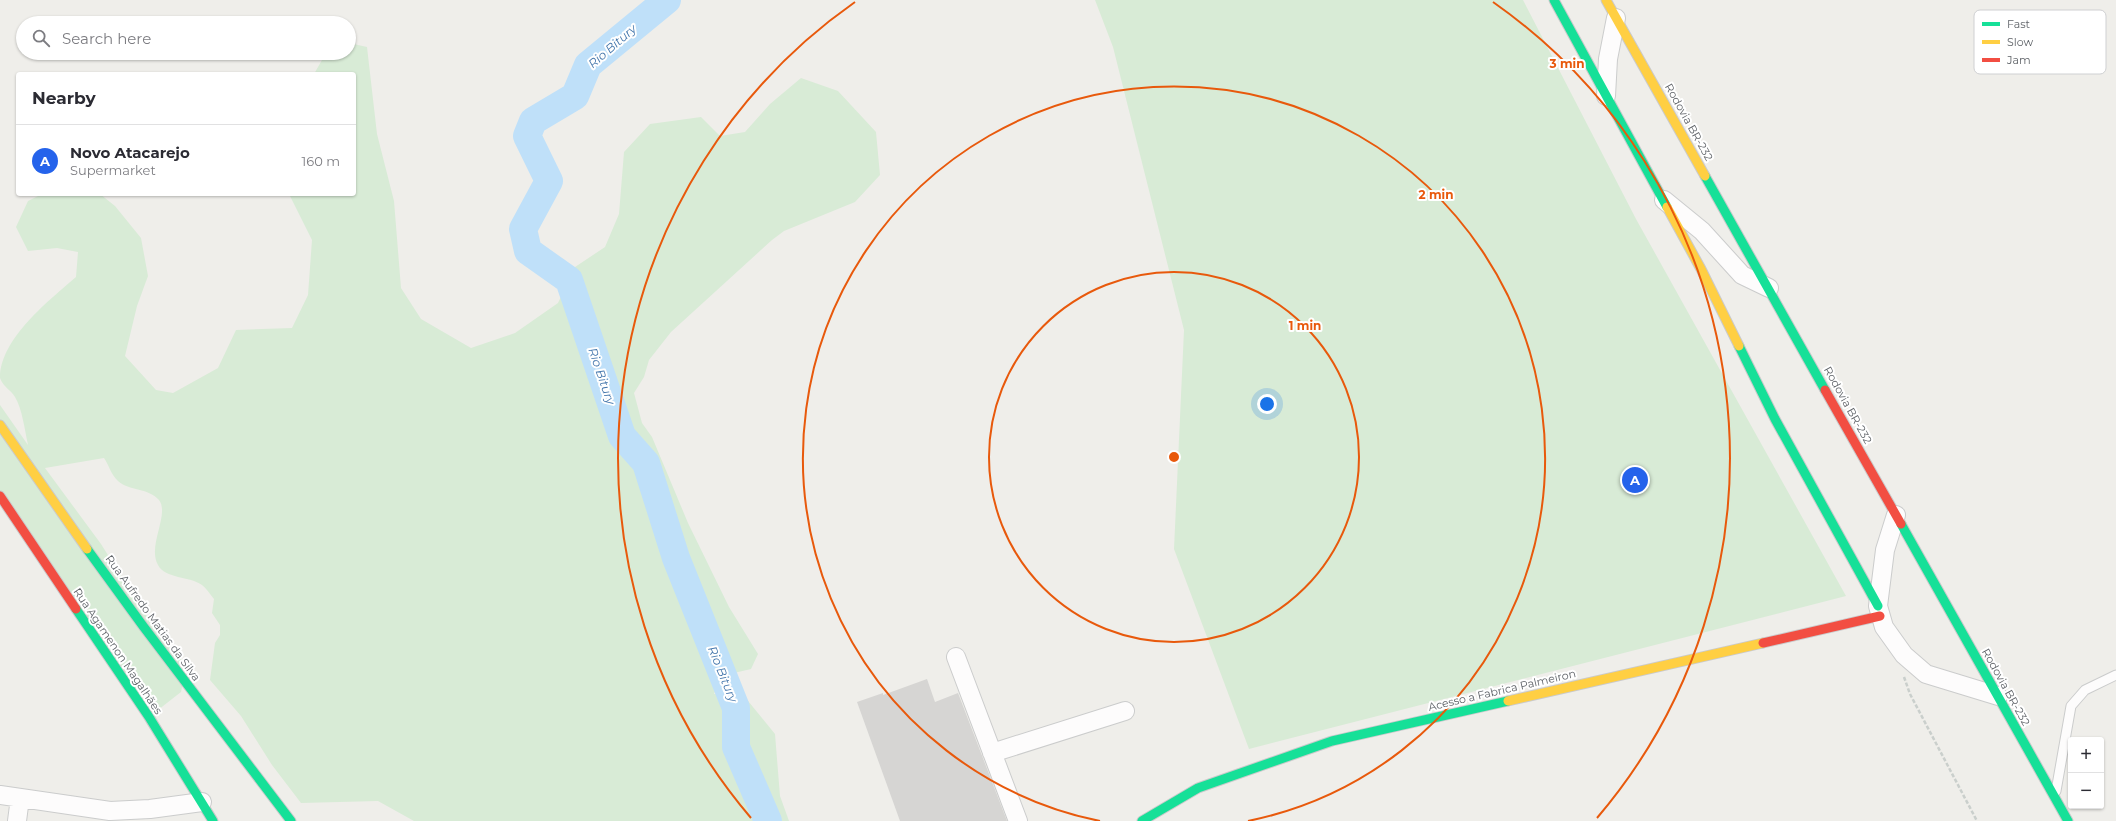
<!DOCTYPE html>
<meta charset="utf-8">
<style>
:root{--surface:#fff;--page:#f2f2f3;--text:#2b2b33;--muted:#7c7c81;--line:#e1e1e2;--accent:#2563eb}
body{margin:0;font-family:Montserrat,sans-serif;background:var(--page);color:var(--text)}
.controls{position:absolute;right:12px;bottom:12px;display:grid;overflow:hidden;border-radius:4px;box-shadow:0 1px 3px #0004}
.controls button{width:36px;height:36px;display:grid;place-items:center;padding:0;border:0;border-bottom:1px solid var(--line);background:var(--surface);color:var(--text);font:20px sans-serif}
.you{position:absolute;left:1267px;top:404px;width:14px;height:14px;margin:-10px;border:3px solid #fff;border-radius:50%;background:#1a73e8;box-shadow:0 0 0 6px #1a73e833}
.badge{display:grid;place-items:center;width:26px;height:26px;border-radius:50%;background:var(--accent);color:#fff;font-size:13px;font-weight:700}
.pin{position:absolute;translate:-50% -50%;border:2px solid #fff;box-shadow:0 1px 4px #0006}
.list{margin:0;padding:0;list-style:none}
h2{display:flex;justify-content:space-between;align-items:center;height:52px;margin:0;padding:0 16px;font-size:17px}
h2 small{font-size:13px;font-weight:400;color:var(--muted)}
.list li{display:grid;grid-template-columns:26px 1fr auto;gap:12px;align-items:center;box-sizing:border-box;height:72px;padding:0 16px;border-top:1px solid var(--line)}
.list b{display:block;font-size:15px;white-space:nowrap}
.list p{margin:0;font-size:13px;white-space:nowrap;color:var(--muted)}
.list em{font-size:13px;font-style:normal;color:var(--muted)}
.icon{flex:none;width:22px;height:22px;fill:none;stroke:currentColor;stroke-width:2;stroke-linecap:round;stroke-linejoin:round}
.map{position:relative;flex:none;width:2116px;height:821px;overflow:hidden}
.search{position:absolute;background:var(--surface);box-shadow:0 1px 3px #0004;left:16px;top:16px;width:340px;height:44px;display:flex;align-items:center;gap:10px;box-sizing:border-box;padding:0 14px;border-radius:22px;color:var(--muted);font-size:15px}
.panel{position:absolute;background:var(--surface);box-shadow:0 1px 3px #0004;left:16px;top:72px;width:340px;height:124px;border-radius:4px}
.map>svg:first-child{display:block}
.green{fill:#d8ebd6}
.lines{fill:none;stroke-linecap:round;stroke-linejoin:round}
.river{stroke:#bfe0f9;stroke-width:28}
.building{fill:#d6d5d3}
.lane-casing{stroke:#cbcccc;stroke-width:11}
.street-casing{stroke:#cbcccc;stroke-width:20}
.fast-casing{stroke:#cacacb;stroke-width:11}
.slow-casing{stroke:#cacacb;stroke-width:11}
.jam-casing{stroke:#cacacb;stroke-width:11}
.path{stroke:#cacfcc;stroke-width:2.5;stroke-dasharray:4 2;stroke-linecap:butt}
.lane{stroke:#fdfcfc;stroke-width:9}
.street{stroke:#fdfcfc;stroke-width:18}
.fast{stroke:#16e098;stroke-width:9}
.slow{stroke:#ffcf43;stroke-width:9}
.jam{stroke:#f24e42;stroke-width:9}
.ring{fill:none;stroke:#e8590c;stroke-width:2}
.labels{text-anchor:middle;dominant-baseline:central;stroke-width:4;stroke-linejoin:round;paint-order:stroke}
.street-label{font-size:11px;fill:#5f6368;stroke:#fff}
.water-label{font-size:12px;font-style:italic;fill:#4174aa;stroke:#fff}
.key{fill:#fff;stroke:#cfd0d2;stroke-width:1}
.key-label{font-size:11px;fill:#5f6368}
.centre{fill:#e8590c;stroke:#fff;stroke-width:2}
.ring-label{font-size:12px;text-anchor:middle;font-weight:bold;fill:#e8590c;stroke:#fff;stroke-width:4;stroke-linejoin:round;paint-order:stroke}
</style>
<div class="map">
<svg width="2116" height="821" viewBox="0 0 2116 821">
<rect width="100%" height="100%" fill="#efeeea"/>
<path class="green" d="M1095 0H1523L1636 219 1846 596 1249 749 1174 549 1184 330 1113 47Z
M349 43 367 47 377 134 394 201 401 288 421 319 471 348 515 333 558 303 575 267 605 247 619 214 624 152 650 124 701 117 720 136 745 132 770 104 801 78 838 91 876 132 880 175 855 202 784 231 772 240 671 332 649 360 644 377 634 393 642 423 652 437 688 523 729 607 758 654 751 669 721 676 714 694H736L744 696 775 734 780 796 789 821H414L378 801 301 803 272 765 241 716 210 680 215 643 220 635V625L212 613 214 599C210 594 206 588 202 585 190 576 165 579 158 565 147 546 170 514 159 500 149 488 129 491 118 481 111 475 109 465 104 458L45 468 101 544 145 614 175 649 186 668 181 692 149 717 0 496V405L28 445C25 431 22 408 15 397 11 390 3 387 0 378 0 338 51 299 76 277L78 252 57 248 28 251 16 227 28 201 42 194H100L115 206 141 238 148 276 137 306 125 356 156 390 173 393 218 368 236 330 292 328 308 295 312 240 289 194H354V74H314L326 53H349Z"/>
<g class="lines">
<path class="river" d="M667 0 588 65 575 96 533 121 527 136 549 181 523 229 528 251 569 280 622 436 646 463 676 558 736 708V747L768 821"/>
</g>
<path class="building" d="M927 679 935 702 958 693 1007 821H900L857 702 883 693V695Z"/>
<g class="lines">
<defs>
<path id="lane" d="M2056 791 2071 706 2085 690 2116 675"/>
<path id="street" d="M1606 96 1608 59 1616 18
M1664 200 1702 231 1742 275 1769 288
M1896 515 1885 550 1878 606 1884 627 1904 655 1926 674 1998 696
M956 657 1018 821
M992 753 1125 711
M0 795 110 811 150 809 202 802
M17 821 20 798"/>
<path id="fast" d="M1554 0 1667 207
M1705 176 1825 390
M1739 346 1775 419 1878 606
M1901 524 2068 821
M87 549 143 626 291 821
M76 609 149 717 213 821
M1142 821 1198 788 1332 741 1508 701"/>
<path id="slow" d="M1606 0 1705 176
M1667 207 1701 269 1739 346
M0 425 87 549
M1508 701 1763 643"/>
<path id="jam" d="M1825 390 1901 524
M0 496 76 609
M1763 643 1880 616"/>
</defs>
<use href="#lane" class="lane-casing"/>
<use href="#street" class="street-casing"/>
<use href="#fast" class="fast-casing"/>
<use href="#slow" class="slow-casing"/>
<use href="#jam" class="jam-casing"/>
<path class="path" d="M1904 677 1910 694 1977 821"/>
<use href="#lane" class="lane"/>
<use href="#street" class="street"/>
<use href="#fast" class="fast"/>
<use href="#slow" class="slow"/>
<use href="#jam" class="jam"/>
</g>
<g class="ring">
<circle cx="1174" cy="457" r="185"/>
<path d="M1100 821A371 371 0 1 1 1248 821"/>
<path d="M751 818A556 556 0 0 1 855 2M1493 2A556 556 0 0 1 1597 818"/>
</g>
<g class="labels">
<g class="street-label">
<text transform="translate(1689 122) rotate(61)">Rodovia BR-232</text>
<text transform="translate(1848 405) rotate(61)">Rodovia BR-232</text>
<text transform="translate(153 618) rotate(54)">Rua Aufredo Matias da Silva</text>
<text transform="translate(118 651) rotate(56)">Rua Agamenon Magalhães</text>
<text transform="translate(2006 687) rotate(61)">Rodovia BR-232</text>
<text transform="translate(1502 690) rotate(-13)">Acesso a Fabrica Palmeiron</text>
</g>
<g class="water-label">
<text transform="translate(612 46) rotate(-41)">Rio Bitury</text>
<text transform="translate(602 376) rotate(71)">Rio Bitury</text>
<text transform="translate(723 674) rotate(68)">Rio Bitury</text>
</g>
</g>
<rect x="1974" y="10" width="132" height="64" rx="6" class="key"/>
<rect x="1982" y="22" width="18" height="4" fill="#16e098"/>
<rect x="1982" y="40" width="18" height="4" fill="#ffcf43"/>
<rect x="1982" y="58" width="18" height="4" fill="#f24e42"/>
<g class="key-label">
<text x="2007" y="28">Fast</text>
<text x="2007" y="46">Slow</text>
<text x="2007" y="64">Jam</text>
</g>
<circle cx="1174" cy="457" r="6" class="centre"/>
<g class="ring-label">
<text x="1567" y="68">3 min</text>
<text x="1436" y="199">2 min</text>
<text x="1305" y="330">1 min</text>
</g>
</svg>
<div class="controls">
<button>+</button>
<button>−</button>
</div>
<div class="you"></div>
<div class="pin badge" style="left:1635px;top:480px">A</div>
<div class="search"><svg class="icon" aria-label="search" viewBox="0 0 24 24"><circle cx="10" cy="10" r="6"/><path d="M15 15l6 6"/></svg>Search here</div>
<section class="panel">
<h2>Nearby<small></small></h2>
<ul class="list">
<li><span class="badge">A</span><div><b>Novo Atacarejo</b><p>Supermarket</p></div><em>160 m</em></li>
</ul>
</section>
</div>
